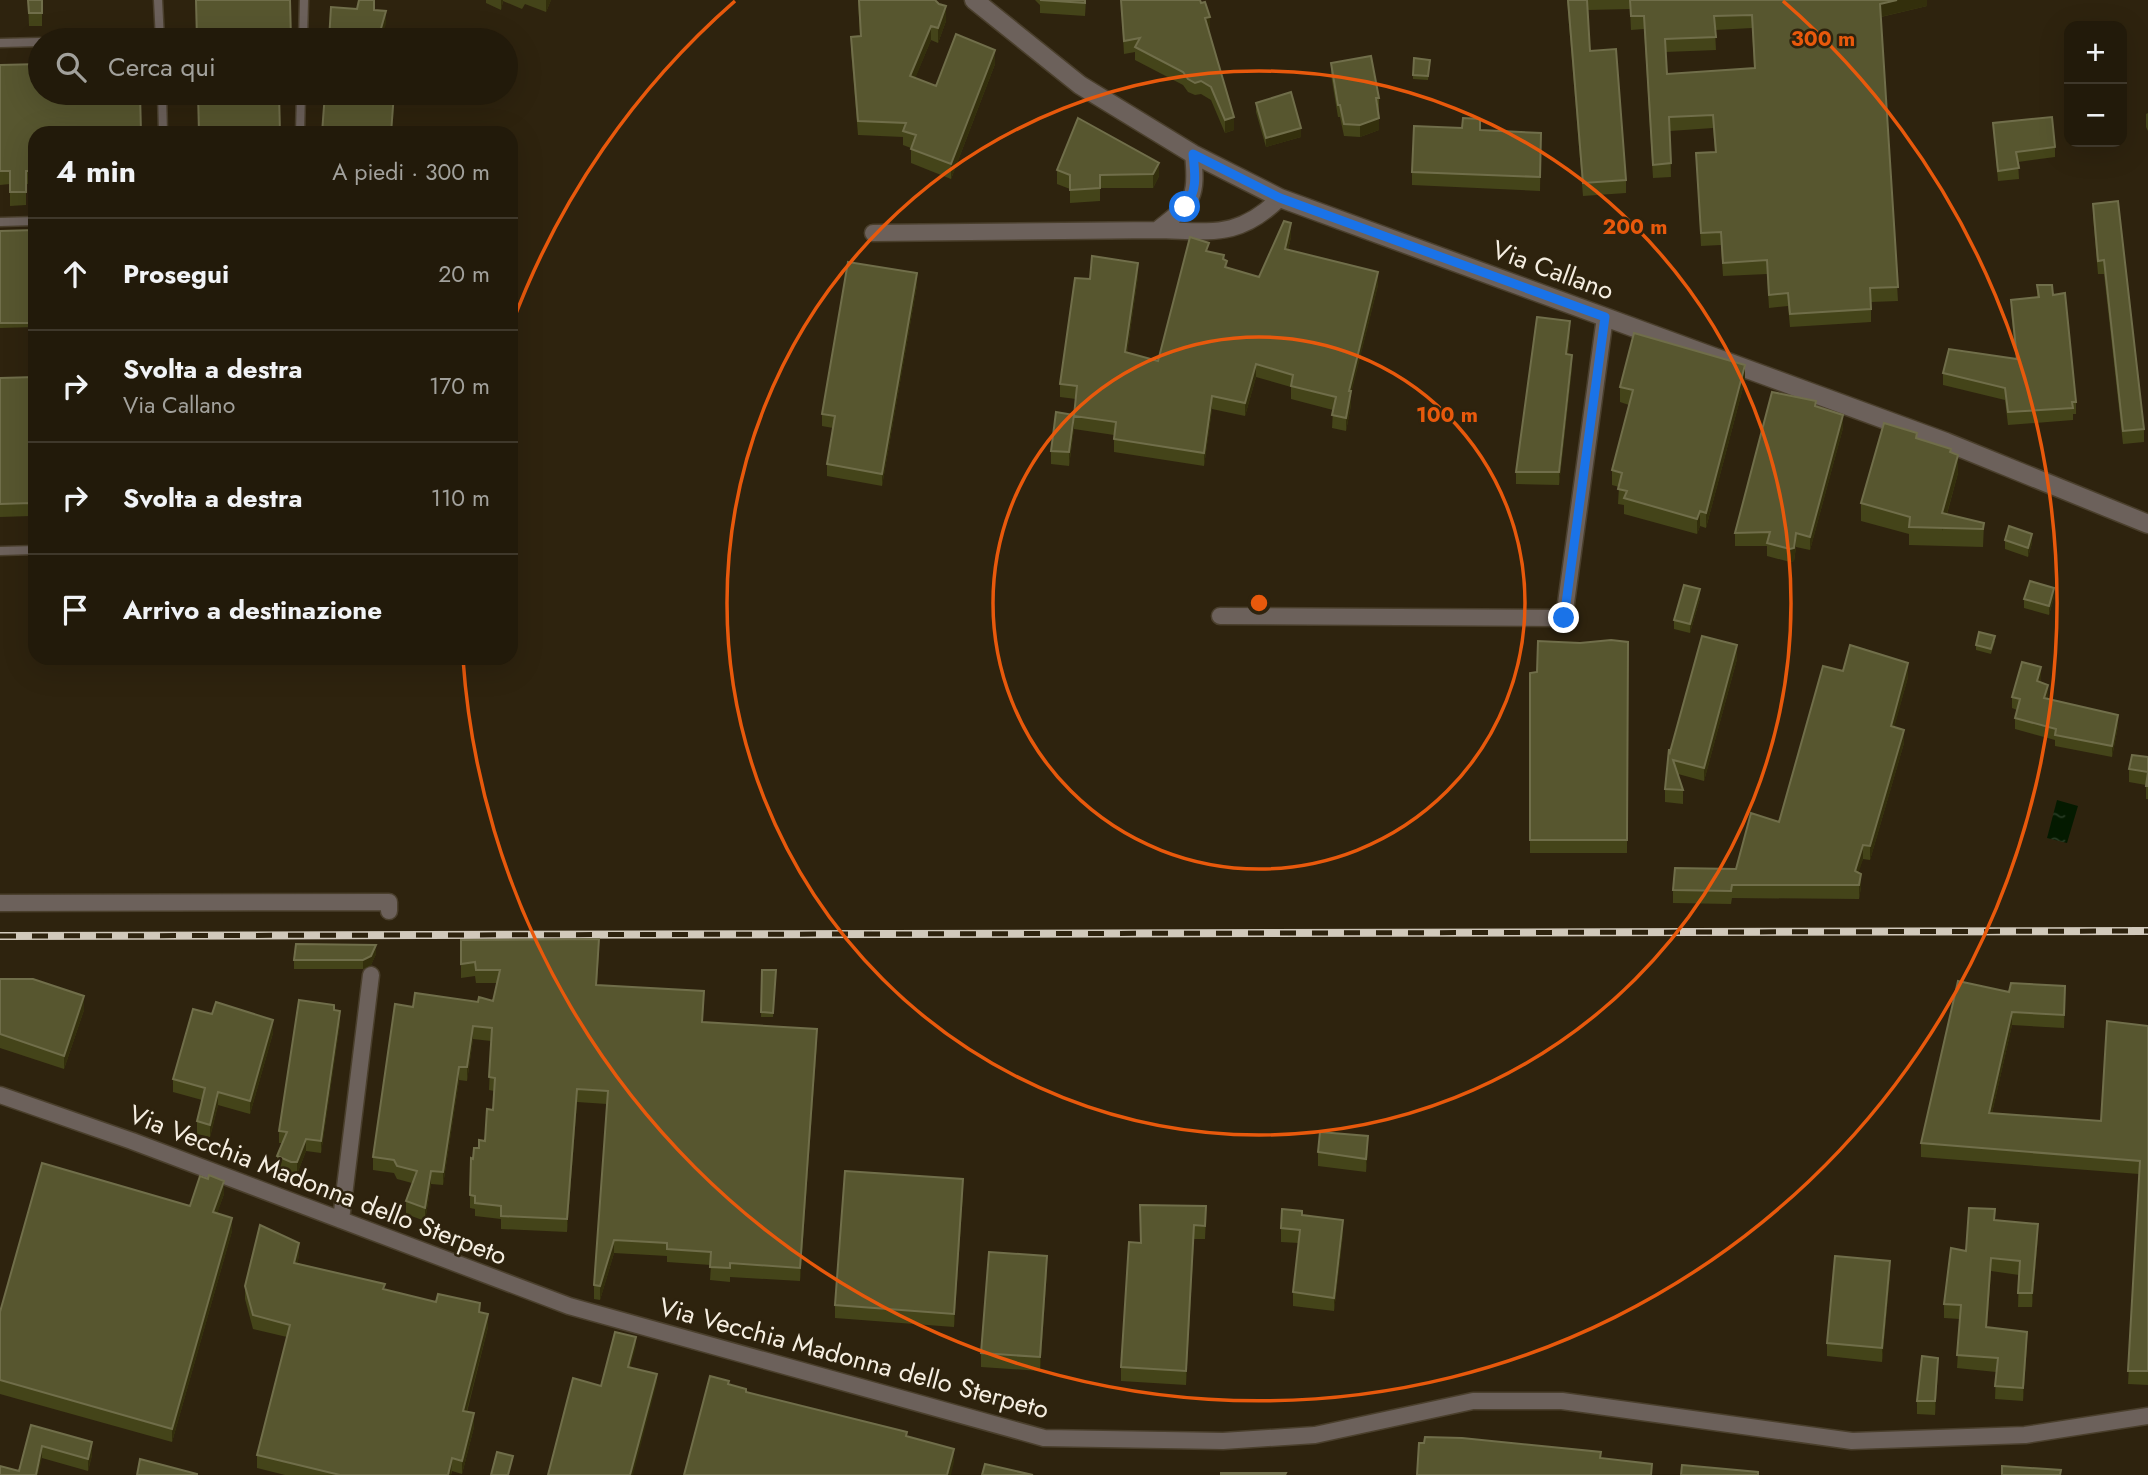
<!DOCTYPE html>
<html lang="it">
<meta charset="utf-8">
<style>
:root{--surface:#221a0a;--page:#2a2313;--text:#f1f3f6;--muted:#a2a19c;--line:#3f382b}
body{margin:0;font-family:Jost,sans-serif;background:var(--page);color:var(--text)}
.controls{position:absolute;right:21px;top:21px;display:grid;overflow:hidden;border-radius:14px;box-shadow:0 7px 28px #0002}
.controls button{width:63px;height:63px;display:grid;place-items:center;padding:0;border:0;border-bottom:2px solid var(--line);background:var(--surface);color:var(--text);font:35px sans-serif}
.stop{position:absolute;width:21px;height:21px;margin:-16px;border:5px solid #1a73e8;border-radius:50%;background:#fff}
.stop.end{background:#1a73e8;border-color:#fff;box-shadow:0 2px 7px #0008}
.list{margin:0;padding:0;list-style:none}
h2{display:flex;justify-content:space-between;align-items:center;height:91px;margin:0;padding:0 28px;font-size:30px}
h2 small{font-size:23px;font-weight:400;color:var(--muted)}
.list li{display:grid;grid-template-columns:46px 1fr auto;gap:21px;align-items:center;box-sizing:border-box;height:112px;padding:0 28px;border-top:2px solid var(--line)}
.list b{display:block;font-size:26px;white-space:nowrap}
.list p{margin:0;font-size:23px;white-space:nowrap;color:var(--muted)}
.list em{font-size:23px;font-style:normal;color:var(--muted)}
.icon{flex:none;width:38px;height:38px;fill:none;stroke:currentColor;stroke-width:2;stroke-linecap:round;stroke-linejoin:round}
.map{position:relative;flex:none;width:2148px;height:1475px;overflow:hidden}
.search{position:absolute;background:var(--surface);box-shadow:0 7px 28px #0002;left:28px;top:28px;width:490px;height:77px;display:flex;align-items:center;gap:18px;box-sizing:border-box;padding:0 24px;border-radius:38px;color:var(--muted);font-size:26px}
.panel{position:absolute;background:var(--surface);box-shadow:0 7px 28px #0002;left:28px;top:126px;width:490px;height:539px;border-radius:21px}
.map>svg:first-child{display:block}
.water{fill:url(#water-ripples)}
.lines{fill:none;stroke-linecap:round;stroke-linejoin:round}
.service-casing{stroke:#4a3f2c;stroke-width:11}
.minor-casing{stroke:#4a3f2c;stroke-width:19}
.tertiary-casing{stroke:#4a3f2c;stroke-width:21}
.service{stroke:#6c615b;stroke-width:8}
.minor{stroke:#6c615b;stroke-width:16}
.tertiary{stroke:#6c615b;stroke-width:18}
.rail-casing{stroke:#d1c9bb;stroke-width:8}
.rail{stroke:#2e230e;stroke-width:5;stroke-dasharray:16;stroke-linecap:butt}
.wall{fill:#444419;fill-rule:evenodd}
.shaded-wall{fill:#332f0c}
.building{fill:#57562f;stroke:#706e4a;stroke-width:2;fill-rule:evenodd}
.route{stroke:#1a73e8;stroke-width:9}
.ring{fill:none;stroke:#e8590c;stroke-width:3.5}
.labels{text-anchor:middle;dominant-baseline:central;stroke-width:5;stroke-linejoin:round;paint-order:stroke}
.street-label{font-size:26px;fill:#f5eee1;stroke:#2e230e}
.centre{fill:#e8590c;stroke:#2e230e;stroke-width:3.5}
.ring-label{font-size:21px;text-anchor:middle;font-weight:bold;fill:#e8590c;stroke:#2e230e;stroke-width:5;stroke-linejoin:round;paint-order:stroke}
</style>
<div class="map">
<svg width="2148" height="1475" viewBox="0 0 2148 1475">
<defs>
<pattern id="water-ripples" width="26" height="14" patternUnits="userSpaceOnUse" patternTransform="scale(1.75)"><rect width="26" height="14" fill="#041a00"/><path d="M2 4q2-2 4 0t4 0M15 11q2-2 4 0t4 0" fill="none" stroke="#293c25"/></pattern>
</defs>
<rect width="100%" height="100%" fill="#2e230e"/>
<path class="water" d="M2057 800 2078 806 2067 843 2047 838Z"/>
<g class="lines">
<defs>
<path id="service" d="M158 0 160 40
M137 40H160
M303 40 304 0
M0 43 40 42
M162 93 163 133
M300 133 301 93
M0 222 35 221
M0 551 35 550"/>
<path id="minor" d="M1193 154C1198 201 1192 202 1157 230 1212 231 1238 239 1280 198
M873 233 1157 230
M1220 616 1564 618 1605 317
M0 903 389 902V911
M0 1095 132 1141 569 1306 1044 1438 1223 1441 1315 1435 1473 1401H1562L1852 1441 2025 1435 2148 1416
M341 1220 371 975"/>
<path id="tertiary" d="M974 0 1080 85 1193 154 1280 198 1946 442 2148 524"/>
</defs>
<use href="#service" class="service-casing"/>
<use href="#minor" class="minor-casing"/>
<use href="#tertiary" class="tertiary-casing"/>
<use href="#service" class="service"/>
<use href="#minor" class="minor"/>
<use href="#tertiary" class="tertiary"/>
<defs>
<path id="rail" d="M0 936 2148 931"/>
</defs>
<use href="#rail" class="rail-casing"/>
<use href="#rail" class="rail"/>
</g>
<path class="wall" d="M28 0H42V26H29Z
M486 0H551L546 12 525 4 522 9 503 1 501 10 486 3Z
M858 0H935L946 21 938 43 931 40 915 78 936 86 995 64 951 179 911 163V148L903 145V137L858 135 851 51V37L860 36Z
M1035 0H1086L1085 16 1040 13V5Z
M1121 0H1200L1210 30H1209L1234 130 1225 133 1211 100 1201 94 1195 95 1188 92 1183 85 1135 60V52L1124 54Z
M1567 0H1927V6L1881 17 1898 301 1871 302V322L1790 327 1788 306 1769 308 1767 274 1723 276 1721 245 1701 246 1696 153 1715 152 1713 128 1670 131 1671 177 1653 178 1644 29 1631 30 1630 9 1588 10 1590 51 1626 180V193L1583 196ZM1752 28 1754 68 1667 74 1665 52 1716 50 1715 30Z
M1430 60 1428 80 1413 79V75Z
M1331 63 1379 98V110H1378L1379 130 1360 137 1344 136 1340 117H1338L1331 75Z
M0 65 35 133V184H26V205L10 206V184L0 185Z
M1256 103 1301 137 1266 147 1256 112Z
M2148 113V131L2146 127V114Z
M1078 118 1159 176 1153 188H1100V201L1070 203V189L1057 184V170Z
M1993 123 2055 147V157L2018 162 2019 179 1998 181Z
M1480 130 1541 133 1540 191 1412 185V172Z
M2093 204 2144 429V442L2123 444 2104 274H2098L2093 217Z
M35 230V327L0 328V231Z
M1291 237 1288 250 1378 285 1351 393V405L1346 431 1332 428 1333 410 1291 399V387L1256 377 1245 416 1212 409 1204 466 1114 452V435L1074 429V416L1076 399 1060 397V384L1090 279 1138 276 1127 353 1158 361 1209 252 1224 259 1227 267 1259 277Z
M917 285 882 486 827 476V464L833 428 822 426V414Z
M2037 285 2053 295 2076 402V414H2073V420L2008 425 2005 400 1943 385V373L2016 359 2011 312V300L2037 297Z
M1570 334 1568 354 1572 368 1559 485 1516 484V472Z
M35 377V530H32L31 516 0 517V378Z
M1745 380 1706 528 1700 526 1697 534 1624 514V505L1618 504 1619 487 1612 485V470L1629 405 1620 402V387Z
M1816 407 1843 428 1810 550 1796 547 1794 561 1790 562 1767 556V546H1735V533Z
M1074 428 1069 466 1051 464V451Z
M1917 439 1951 452 1958 473 1947 514 1984 523 1983 547 1909 545V534L1861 521V503Z
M2005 540 2032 543 2028 557 2005 549Z
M2054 597 2049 615 2024 608V599Z
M1700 598 1690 633 1674 629V620Z
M1995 641 1991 654 1976 650V645Z
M1628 642 1627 853H1530V673L1537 672 1580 643Z
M1737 659 1704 781 1678 774 1683 790V804L1665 802V789L1670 752Z
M1843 671 1908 677 1894 727 1904 743 1870 860 1863 859 1858 872 1861 887 1859 899 1732 898 1731 904 1673 903V890L1736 869 1779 822Z
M2041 678 2040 682 2048 696V699L2118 726 2112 757 2055 746V740L2015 729V718L2017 710 2012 708V697Z
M2148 757V799H2146V785L2129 782V769Z
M461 940 599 952 597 985 704 1004 702 1022 817 1042 800 1281 730 1277V1282L710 1280 711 1265 667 1262V1256L614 1253 600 1300 594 1299V1285L607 1104 577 1102 567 1232 501 1229V1219L475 1216V1209L470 1208V1195L473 1159 479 1148 485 1141 493 1110 494 1091 489 1090 491 1041 473 1039 467 1081 459 1080 443 1185 431 1184 425 1221 406 1214V1201L412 1183 397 1179 394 1173 373 1170V1157L413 1007 493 1001 497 983H476L475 976 461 978Z
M376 954 371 965 363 969H294V960Z
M762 970H776L773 1017H761Z
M0 979 84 1010 64 1069 0 1048Z
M2009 992 2065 1000 2064 1028 2012 1025 1992 1113 2101 1121 2148 1026V1385L2128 1384 2139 1174 1921 1157V1143Z
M334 1010 340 1023 321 1153 306 1151 297 1174H291L277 1168V1156L282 1143H279V1131Z
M273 1033 250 1114 218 1105 210 1137 197 1134V1121L202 1100 173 1092V1079Z
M1368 1150 1366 1172 1318 1166V1152Z
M208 1179 224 1194 217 1213 232 1231 172 1442 0 1394V1312L190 1206Z
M963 1193 954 1327 835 1318V1305Z
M1302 1215 1343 1234 1334 1311 1293 1306V1292L1299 1243 1281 1242V1228Z
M1206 1219 1205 1239H1194L1186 1385 1121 1381V1367L1141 1243Z
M1995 1220 2038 1237 2032 1307H2018L2019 1275 1991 1271 1987 1327 2027 1345 2023 1401 1995 1399 1996 1372 1957 1368 1960 1319 1944 1318V1304L1966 1251Z
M299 1256 297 1263 385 1290 480 1312 488 1327 467 1412 474 1427 462 1474 452 1471 451 1475H285L257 1468V1455L287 1337 253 1329 245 1299V1286Z
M1047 1270 1040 1371 981 1367V1353Z
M1890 1275 1882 1362 1827 1356V1343Z
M1938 1371 1935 1415 1917 1414V1401Z
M31 1425 92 1455 88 1471 42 1458 19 1471Z"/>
<path class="shaded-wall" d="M501 0H503V1L501 10Z
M546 0H551L546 12Z
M1897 0H1927V6L1880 17V4Z
M946 6V21L938 43V28Z
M386 11V24L381 40H378Z
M1210 17V30L1205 31V18Z
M931 26V40L910 91V76Z
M995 50V64L951 179V164Z
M394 93H395L392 133H391Z
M1234 117V130L1225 133V120Z
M1379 118V130L1360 137V125Z
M1301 128V137L1266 147V138Z
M1159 163V176L1153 188V174Z
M1291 223V237L1285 262V249Z
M1138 263V276L1125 366V352Z
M1378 272V285L1351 393V405L1346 431V418L1349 391Z
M917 273V285L882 486V474Z
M1570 321V334L1566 367V354Z
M1572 355V368L1559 485V472Z
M1256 364V377L1245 416V403Z
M1745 365V380L1706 528V513Z
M1212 396V409L1204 466V453Z
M1074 415V428L1069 466V452Z
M1843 415V428L1810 550V537Z
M1958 455V473L1942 531V513Z
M1700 511V526L1697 534V519Z
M1796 533V547L1794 561 1790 562V549Z
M2032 534V543L2028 557V548Z
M2054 588V597L2049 615V606Z
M1700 589V598L1690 633V624Z
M1737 645V659L1704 781V768Z
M1908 663V677L1891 739V726Z
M2041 667V678L2037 692V681Z
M2048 685V696L2044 710V698Z
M2118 715V726L2112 757V746Z
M1904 730V743L1870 860V846Z
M1863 845V859L1855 884V871Z
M1861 874V887L1859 899V885Z
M376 945V954L371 965 363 969V960Z
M84 996V1010L64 1069V1056Z
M340 1011V1023L321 1153V1141Z
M2012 1012V1025L1989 1126V1113Z
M273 1020V1033L250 1114V1101Z
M473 1026V1039L467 1081V1067Z
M817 1029V1042L800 1281V1268Z
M459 1067V1080L443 1185V1172Z
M577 1089V1102L567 1232V1219Z
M218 1092V1105L210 1137V1125Z
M1368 1136V1150L1366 1172V1159Z
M306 1139V1151L297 1174V1162Z
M431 1171V1184L425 1221V1208Z
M963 1179V1193L954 1327V1314Z
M224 1181V1194L213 1225V1212Z
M232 1218V1231L172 1442V1429Z
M1343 1220V1234L1334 1311V1298Z
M2038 1224V1237L2032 1307V1293Z
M1194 1225V1239L1186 1385V1371Z
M614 1240V1253L600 1300V1286Z
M299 1243V1256L294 1276V1263Z
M1047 1256V1270L1040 1371V1357Z
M1991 1258V1271L1986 1340V1327Z
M1890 1261V1275L1882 1362V1348Z
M488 1314V1327L463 1425V1411Z
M2027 1332V1345L2023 1401V1388Z
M636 1337V1347L628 1376V1367Z
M1938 1358V1371L1935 1415V1401Z
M657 1374V1383L633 1475H630Z
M474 1413V1427L462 1474V1461Z
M92 1442V1455L88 1471V1459Z
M42 1446V1458L38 1475H35Z
M954 1449V1462L951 1475H947Z
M452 1458 451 1475H448Z"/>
<path class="building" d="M28 0H42V13H29Z
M196 0H290L291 40H197Z
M359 0H374V10L386 11 378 39 380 40H329L331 7 357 9Z
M859 0H935L939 4 946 6 938 28 931 26 910 76 936 86 956 34 995 50 951 164 911 149 916 135 903 131 906 123 858 121 851 37 861 36Z
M1040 0H1085V3Z
M1121 0H1200L1201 3 1205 2 1210 17 1205 18 1234 117 1225 120 1211 87 1201 81 1195 83 1188 79 1183 72 1135 47 1140 38 1124 41Z
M1568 0H1587L1590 51 1616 49 1626 180 1583 183Z
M1630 0H1897L1880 4 1898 287 1870 288 1871 309 1790 314 1788 293 1769 295 1767 260 1723 263 1721 232 1701 233 1696 153 1716 152 1713 115 1669 117 1671 163 1653 165 1644 16H1631ZM1752 15 1755 68 1667 74 1665 39 1716 37 1714 16Z
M1371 56 1379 98H1376L1379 118 1360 125 1344 124 1340 105H1338L1331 63Z
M1414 58 1430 60 1428 76 1413 75Z
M40 64V93H140L141 133H35V171H26V192H10V171H0V65Z
M1291 92 1301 128 1266 138 1256 103Z
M198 93H279L280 133H199Z
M325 93H394L391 133H322Z
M2052 117 2055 147 2016 152 2019 168 1998 171 1993 123Z
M1078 118 1159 163 1153 174 1100 175V188L1070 190V175L1057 170Z
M1463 118 1480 119V130L1541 133 1540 177 1412 172 1414 126 1462 128Z
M2118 201 2144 429 2123 431 2104 260 2098 261 2093 204Z
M1284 221 1291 223 1285 249 1378 272 1349 391H1351L1346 418 1332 415 1336 397 1291 386 1293 375 1256 364 1245 403 1212 396 1204 453 1114 439 1116 422 1074 416 1077 386 1060 384 1075 278 1090 279 1092 256 1138 263 1125 352 1158 361 1190 237 1209 243 1206 251 1224 255 1223 259 1227 261 1225 267 1259 277Z
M35 230V323H0V231Z
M848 262 917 273 882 474 827 464 835 416 822 414Z
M2037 285H2052L2053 295 2065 293 2076 402H2072L2073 408 2008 412 2005 388 1943 373 1949 349 2017 359 2011 300 2039 297Z
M1537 317 1570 321 1566 354 1572 355 1559 472H1516Z
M1634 333 1745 365 1706 513 1700 511 1697 519 1624 498 1627 491 1618 489 1622 473 1612 470 1633 390 1620 387Z
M35 377V516H32L31 503 0 504V378Z
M1772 392 1816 401 1815 406 1843 415 1810 537 1796 533 1794 548 1790 549 1767 543 1770 532 1735 533Z
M1056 412 1074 415 1069 452 1051 451Z
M1884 423 1917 433 1916 438 1951 449 1950 452 1958 455 1942 513 1984 523 1983 529 1909 527 1910 517 1861 503Z
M2009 526 2032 534 2028 548 2005 540Z
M2030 581 2054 588 2049 606 2024 599Z
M1684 585 1700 589 1690 624 1674 620Z
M1979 632 1995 636 1991 649 1976 645Z
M1702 636 1737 645 1704 768 1673 760 1683 790 1665 789 1669 749 1670 752Z
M1611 640 1628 642 1627 840H1530V673L1537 672 1538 641 1580 643Z
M1850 645 1908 663 1891 726 1904 730 1870 846 1863 845 1855 871 1861 874 1859 885H1732L1731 891 1673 890 1675 868 1736 869 1751 813 1779 822 1823 666 1843 671Z
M2022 662 2041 667 2037 681 2048 685 2044 698 2118 715 2112 746 2055 735 2056 729 2015 718 2020 699 2012 697Z
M2132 755 2148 757V786H2146L2148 772 2129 769Z
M599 939 596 985 704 991 702 1022 817 1029 800 1268 730 1263V1268L710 1267 711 1252 667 1249V1243L614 1240 600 1286 594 1285 608 1091 577 1089 567 1219 501 1216V1206L475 1203V1196L470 1195 471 1158 473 1159 474 1148H479V1140L485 1141 487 1109 493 1110 495 1078 489 1077 492 1028 473 1026 467 1067H459L443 1172 431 1171 425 1208 406 1201 417 1171 397 1166 394 1160 373 1157 395 1004 413 1007 415 993 478 1002 479 997 493 1001 500 970H476L475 962 461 964V940Z
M296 944 376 945 371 956 363 960H294Z
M762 970H776L773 1013 761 1012Z
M0 979H33L84 996 64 1056 0 1034Z
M1958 981 2009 992 2011 983 2065 986 2064 1015 2012 1012 1989 1113 2101 1121 2107 1021 2148 1026V1371H2128L2140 1161 1921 1143Z
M299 1000 334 1005V1010L340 1011 321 1141 306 1139 297 1162H291L277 1156 287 1132 279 1131Z
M216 1002 273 1020 250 1101 218 1092 210 1125 197 1121 205 1088 173 1079 193 1009 212 1014Z
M1320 1132 1368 1136 1366 1159 1318 1152Z
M42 1163 190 1206 200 1176 208 1179 209 1175 224 1181 213 1212 232 1218 172 1429 0 1380V1312Z
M845 1171 963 1179 954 1314 835 1305Z
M1140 1205 1206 1206 1205 1226 1194 1225 1186 1371 1121 1367 1129 1242 1141 1243Z
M1969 1208 1995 1209 1994 1220 2038 1224 2032 1293H2018L2020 1261 1991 1258 1986 1327 2027 1332 2023 1388 1995 1386 1998 1358 1957 1355 1961 1305 1944 1304 1951 1248 1966 1251Z
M1282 1209 1302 1211V1215L1343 1220 1334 1298 1293 1292 1300 1230 1281 1228Z
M260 1225 299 1243 294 1263 385 1284 383 1289 436 1302 438 1294 480 1303 479 1312 488 1314 463 1411 474 1413 462 1461 452 1458 448 1475H340L257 1455 290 1325 253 1315 245 1286Z
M989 1252 1047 1256 1040 1357 981 1353Z
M1835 1256 1890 1261 1882 1348 1827 1343Z
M615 1332 636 1337 628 1367 657 1374 630 1475H548L573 1378 601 1386Z
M1922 1356 1938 1358 1935 1401H1917Z
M710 1376 729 1381 728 1384 746 1389V1392L907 1432 906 1436 954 1449 947 1475H684Z
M31 1425 92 1442 88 1459 42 1446 36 1475H0V1466L19 1471Z
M1425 1437 1462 1438 1601 1452 1600 1458 1652 1464 1651 1475H1417L1419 1443H1424Z
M497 1452 513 1456 508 1475H491Z
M140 1459 197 1474V1475H137Z
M985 1464 1033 1475H982Z
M1682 1465 1758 1472V1475H1681Z
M2002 1466 2061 1470 2060 1475H2002Z
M1221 1473H1286L1285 1475H1221Z"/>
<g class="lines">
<path class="route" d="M1185 207C1198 190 1195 174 1193 154L1280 198 1605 317 1564 618"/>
</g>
<g class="ring">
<circle cx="1259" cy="603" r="266"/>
<circle cx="1259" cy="603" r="532"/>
<path d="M512 324A798 798 0 0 1 735 1M1783 1A798 798 0 1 1 463 659"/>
</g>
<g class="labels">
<g class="street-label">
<text transform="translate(1553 270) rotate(20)">Via Callano</text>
<text transform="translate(318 1185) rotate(21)">Via Vecchia Madonna dello Sterpeto</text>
<text transform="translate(854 1358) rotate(15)">Via Vecchia Madonna dello Sterpeto</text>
</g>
</g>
<circle cx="1259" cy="603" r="10" class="centre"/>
<g class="ring-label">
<text x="1823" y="46">300 m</text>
<text x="1635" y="234">200 m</text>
<text x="1447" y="422">100 m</text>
</g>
</svg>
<div class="controls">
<button>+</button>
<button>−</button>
</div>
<div class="stop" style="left:1185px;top:207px"></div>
<div class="stop end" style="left:1564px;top:618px"></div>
<div class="search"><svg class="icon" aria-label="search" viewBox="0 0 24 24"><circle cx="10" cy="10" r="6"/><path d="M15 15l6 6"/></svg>Cerca qui</div>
<section class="panel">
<h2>4 min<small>A piedi · 300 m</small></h2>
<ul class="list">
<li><svg class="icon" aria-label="ahead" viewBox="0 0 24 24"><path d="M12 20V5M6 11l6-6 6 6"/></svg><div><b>Prosegui</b></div><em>20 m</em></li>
<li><svg class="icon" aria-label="right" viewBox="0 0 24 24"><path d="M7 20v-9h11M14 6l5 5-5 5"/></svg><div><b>Svolta a destra</b><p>Via Callano</p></div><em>170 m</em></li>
<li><svg class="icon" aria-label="right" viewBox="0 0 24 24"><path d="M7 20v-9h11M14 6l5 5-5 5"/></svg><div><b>Svolta a destra</b></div><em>110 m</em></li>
<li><svg class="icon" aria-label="arrive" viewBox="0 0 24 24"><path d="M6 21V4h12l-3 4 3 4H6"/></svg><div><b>Arrivo a destinazione</b></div></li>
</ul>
</section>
</div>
